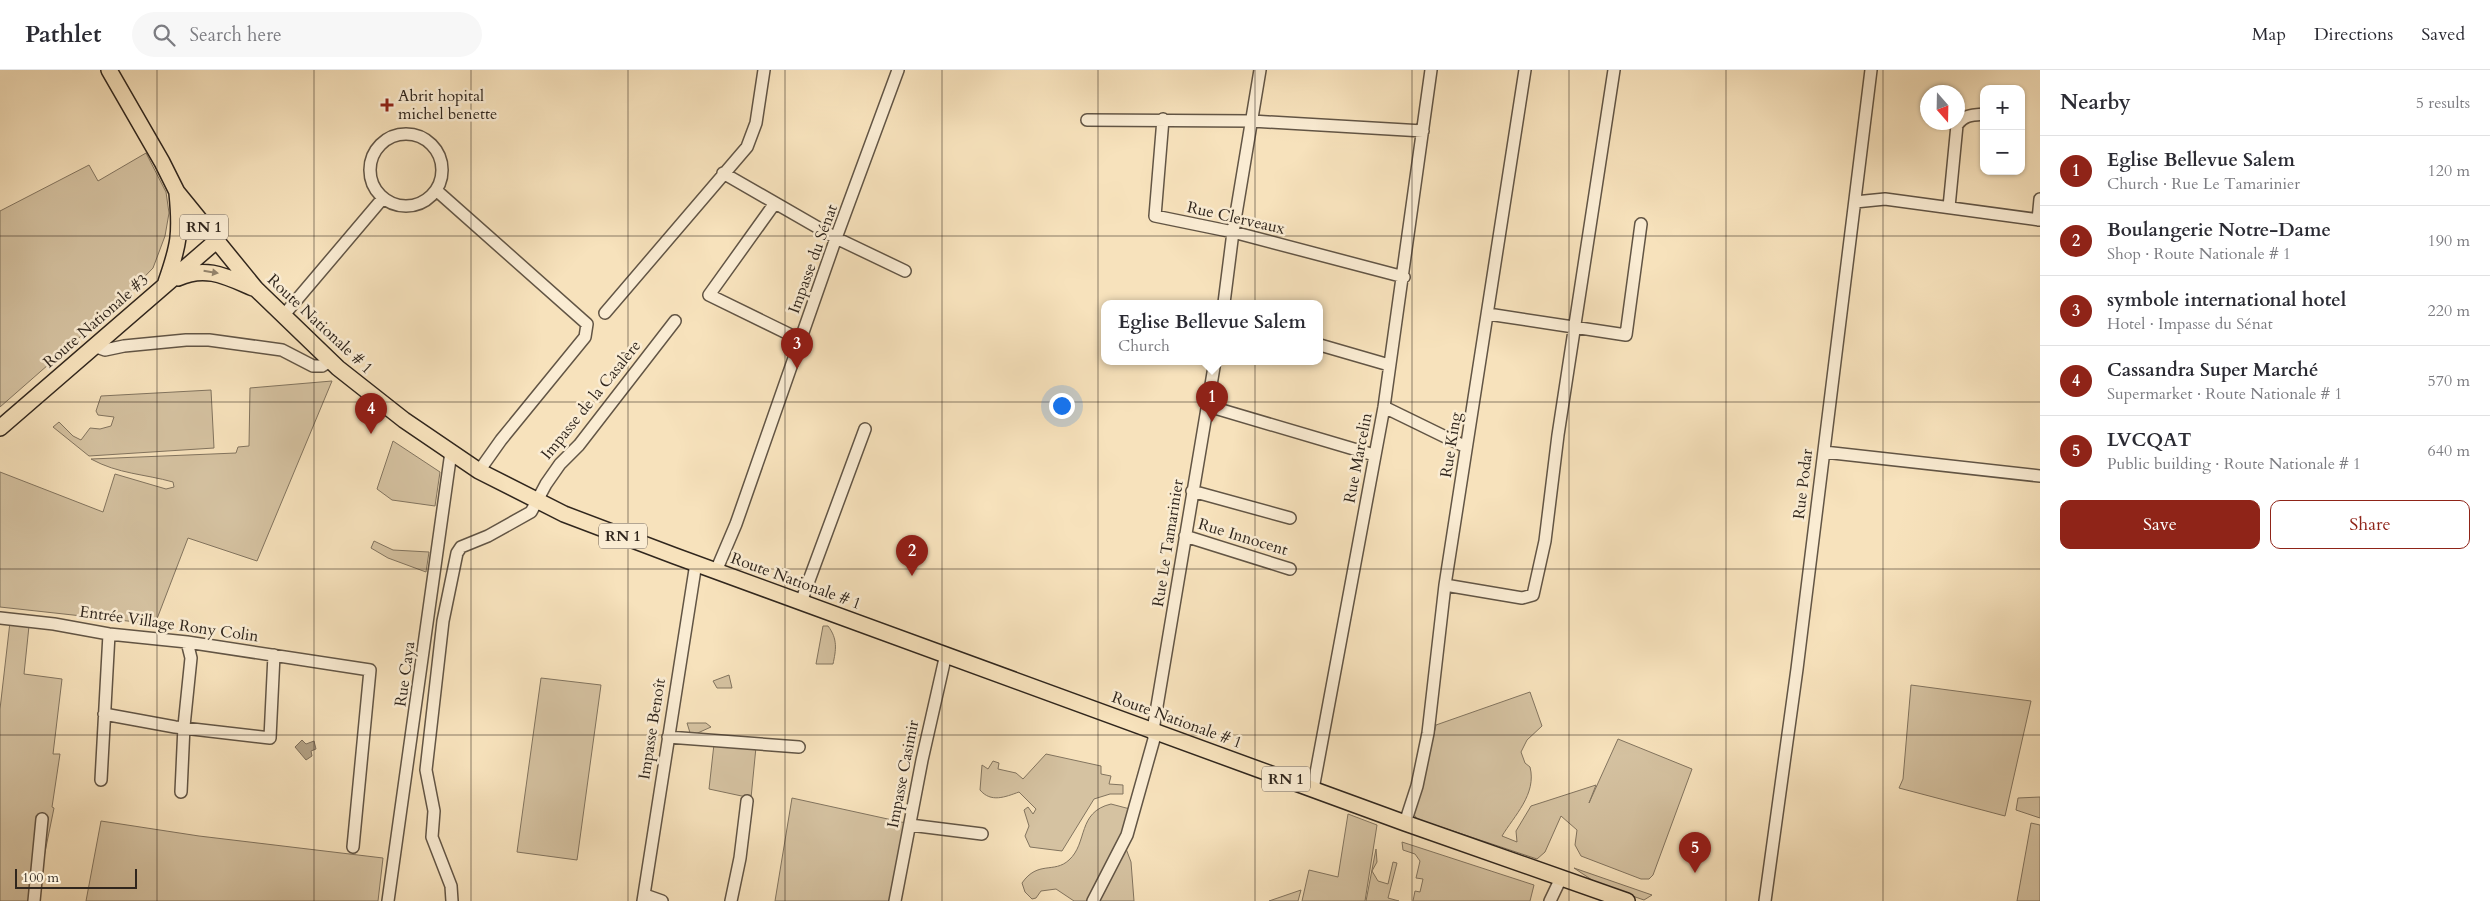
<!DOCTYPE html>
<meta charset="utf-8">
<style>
:root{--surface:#fff;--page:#f7f7f7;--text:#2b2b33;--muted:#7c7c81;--line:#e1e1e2;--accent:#8f2418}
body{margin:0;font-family:Cardo,serif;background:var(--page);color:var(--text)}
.controls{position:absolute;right:15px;top:15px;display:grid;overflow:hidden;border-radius:10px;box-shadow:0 1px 4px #0004}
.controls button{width:45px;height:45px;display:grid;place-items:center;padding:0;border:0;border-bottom:1px solid var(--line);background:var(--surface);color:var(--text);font:25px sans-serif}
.compass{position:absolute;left:1920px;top:15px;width:45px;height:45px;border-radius:50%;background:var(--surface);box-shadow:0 1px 4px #0004;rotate:160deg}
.scale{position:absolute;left:15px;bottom:12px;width:122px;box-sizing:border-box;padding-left:5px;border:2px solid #30261d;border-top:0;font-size:14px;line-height:18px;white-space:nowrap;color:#30261d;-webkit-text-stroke:4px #faecd3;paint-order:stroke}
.you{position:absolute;left:1061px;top:335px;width:18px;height:18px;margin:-12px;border:4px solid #fff;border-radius:50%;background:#1a73e8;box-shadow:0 0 0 8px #1a73e833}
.badge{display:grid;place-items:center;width:32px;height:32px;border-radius:50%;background:var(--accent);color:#fff;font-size:16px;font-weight:700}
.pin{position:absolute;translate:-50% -41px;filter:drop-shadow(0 1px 2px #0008)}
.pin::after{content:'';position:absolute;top:26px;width:18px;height:15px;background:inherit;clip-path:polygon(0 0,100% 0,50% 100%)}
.popup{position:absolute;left:1101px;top:230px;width:222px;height:65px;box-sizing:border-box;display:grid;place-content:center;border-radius:10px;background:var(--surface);filter:drop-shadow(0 1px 4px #0005);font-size:16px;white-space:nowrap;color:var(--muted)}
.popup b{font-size:19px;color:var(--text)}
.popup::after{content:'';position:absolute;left:50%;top:100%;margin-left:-10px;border:10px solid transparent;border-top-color:var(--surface)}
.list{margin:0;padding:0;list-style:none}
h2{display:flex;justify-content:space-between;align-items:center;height:65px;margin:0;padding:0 20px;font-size:21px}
h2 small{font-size:16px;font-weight:400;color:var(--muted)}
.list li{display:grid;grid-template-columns:32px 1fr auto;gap:15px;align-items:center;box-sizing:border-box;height:70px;padding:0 20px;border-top:1px solid var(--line)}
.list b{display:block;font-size:19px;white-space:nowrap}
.list p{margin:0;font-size:16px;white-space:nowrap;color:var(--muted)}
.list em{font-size:16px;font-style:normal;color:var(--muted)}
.actions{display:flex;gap:10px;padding:15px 20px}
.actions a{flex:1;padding:11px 0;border:1px solid var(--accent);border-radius:10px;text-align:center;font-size:18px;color:var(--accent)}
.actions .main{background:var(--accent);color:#fff}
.icon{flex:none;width:28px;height:28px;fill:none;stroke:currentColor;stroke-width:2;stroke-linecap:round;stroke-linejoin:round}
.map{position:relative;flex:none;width:2040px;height:831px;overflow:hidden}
header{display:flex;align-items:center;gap:30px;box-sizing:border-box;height:70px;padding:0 25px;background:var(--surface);border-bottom:1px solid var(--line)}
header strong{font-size:24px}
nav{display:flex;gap:28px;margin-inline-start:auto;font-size:18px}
.search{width:350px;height:45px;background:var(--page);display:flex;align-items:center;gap:12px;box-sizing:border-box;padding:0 18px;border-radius:28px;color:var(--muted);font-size:19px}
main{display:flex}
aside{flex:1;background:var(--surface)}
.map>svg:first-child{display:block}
.green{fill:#d5c2a1;stroke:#82745f}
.water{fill:#b3a286;stroke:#7f705c}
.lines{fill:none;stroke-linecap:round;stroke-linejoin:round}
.minor-casing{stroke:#625545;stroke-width:14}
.major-casing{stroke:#30261d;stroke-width:18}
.minor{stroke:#faecd3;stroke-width:11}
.major{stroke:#f7e2bc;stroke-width:15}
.oneway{fill:#94846c}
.grid{fill:none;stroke:#30261d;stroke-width:1;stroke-opacity:0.55}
.poi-dot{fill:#8f2418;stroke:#faecd3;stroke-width:2}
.labels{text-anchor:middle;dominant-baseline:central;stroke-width:5;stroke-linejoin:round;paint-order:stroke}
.shield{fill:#faecd3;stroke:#6d6154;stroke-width:1}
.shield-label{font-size:15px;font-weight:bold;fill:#30261d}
.poi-label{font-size:16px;fill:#30261d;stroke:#faecd3;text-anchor:start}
.street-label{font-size:16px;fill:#30261d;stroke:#faecd3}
</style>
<header>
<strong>Pathlet</strong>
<div class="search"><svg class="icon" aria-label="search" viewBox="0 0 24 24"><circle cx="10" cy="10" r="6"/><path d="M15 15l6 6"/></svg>Search here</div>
<nav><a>Map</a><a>Directions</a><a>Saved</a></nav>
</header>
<main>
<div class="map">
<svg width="2040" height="831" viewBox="0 0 2040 831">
<rect width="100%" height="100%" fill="#f7e2bc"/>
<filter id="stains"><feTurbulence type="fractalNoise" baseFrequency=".004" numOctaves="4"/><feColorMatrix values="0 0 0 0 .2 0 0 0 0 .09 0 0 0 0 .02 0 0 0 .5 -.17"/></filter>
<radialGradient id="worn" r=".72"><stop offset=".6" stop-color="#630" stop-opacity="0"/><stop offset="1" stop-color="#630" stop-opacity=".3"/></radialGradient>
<path class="green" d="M146 83 166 122 169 143 165 166 153 198 121 231 0 337V141L89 95 98 111Z
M332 311 257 491 188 468 155 554 0 537V402L103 442 115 404 166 419 174 417 173 412C145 404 118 404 91 389L236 383 238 377 249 376 250 318Z
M211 320 214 378 89 386 53 357 59 352 73 366 81 370 90 358 100 359 111 356 114 347 98 345 96 341 101 326Z
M393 371 440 402 435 436 392 430 377 419Z
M374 471 393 480 429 482 426 502 388 488 371 478Z
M10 552 29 556 24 604 62 609 53 684H60L52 737 54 738 35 831H0V639Z
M823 556H828C838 569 836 580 833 594H816Z
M729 605 732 618H717L713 611Z
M541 608 601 615 577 790 517 782Z
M1911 615 2031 631 2005 746 1899 718 1903 709Z
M1530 622 1542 656 1527 670 1521 682 1525 693 1530 697C1537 724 1514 746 1502 766L1517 772 1516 761 1531 736 1596 715 1589 733 1618 669 1692 699 1653 805 1649 809H1641L1581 786 1575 775 1577 760 1561 746 1545 782 1537 789 1417 749 1413 743 1417 735 1436 655Z
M687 653H706L711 657 691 666Z
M714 674 756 677 751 728 709 719Z
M1046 684 1101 696V704L1111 706 1109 714 1123 715V724H1110L1094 729 1062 781 1030 777 1025 766 1029 756 1024 740 1028 737 1033 744 1036 739 1019 722C1005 727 991 733 980 720L982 695 988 699 993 691 999 693 998 699 1016 703 1023 709Z
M2040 727V748L2016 740 2018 728Z
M792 728 906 753 889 831H775Z
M1111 734 1130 739 1124 765 1089 831H1074L1056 819 1041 821 1036 828 1032 829 1025 822 1022 813C1038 790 1054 804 1069 790 1088 773 1077 742 1111 734Z
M1348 744 1377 755 1365 831H1302L1309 800 1338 807Z
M101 751 199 766 383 788 378 831H86Z
M2031 753 2040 755V831H2017Z
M1402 772 1534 815 1530 831H1413L1415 821 1420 822 1423 809 1416 808 1420 791 1415 784 1403 780Z
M1125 776 1131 792 1134 831H1097Z
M1376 779 1377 792 1372 801 1378 811 1388 814 1393 792 1397 793 1388 828 1399 831H1366Z
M1574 798 1652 825 1644 830 1598 814Z
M1301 820 1298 831H1269Z"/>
<path class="water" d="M302 670 306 674 314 671 316 679 311 681 312 686 306 690 295 677Z"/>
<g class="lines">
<defs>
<path id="minor" d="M1163 49 1155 146 1233 162 1404 207
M1087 50 1252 51 1423 61
M370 100a36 36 0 1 1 72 0a36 36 0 1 1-72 0Z
M723 103 836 168 905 201
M436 120 587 254 585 267 501 370 479 401
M1855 132 1885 129 2040 150
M775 133 709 225 801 270
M1949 137 1957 55C1964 45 1972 45 1984 44
M2038 150 2040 129
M1224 233 1233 162 1260 0
M605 243 747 77 756 53 764 0
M1488 244 1626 265 1641 154
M283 246 383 128
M1320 275 1389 295
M94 276 105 280 124 276 186 270H209L282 280 313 296H322L330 291
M1208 336 1374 385
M1384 337 1466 377
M1824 382 2040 406
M1192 421 1290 448
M1185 466 1290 499
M716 501 736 454 836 168 898 0
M1445 515 1522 528 1533 525 1545 471 1558 365 1614 0
M801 532 865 359
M0 548 54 554 109 564 187 572 370 600 353 777
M104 644 175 657 270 668 274 585
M668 667 799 677
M101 710 109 564
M1313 719 1384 337 1431 0
M181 722 184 656 191 588 187 572
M1405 753 1417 716 1428 663 1445 515 1525 0
M910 755 982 764
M645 825 662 831
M34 831 42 749
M388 831 451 382
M452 831 451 816 432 767 434 741 426 700 443 551 457 483 461 477 488 466 531 442 546 414 560 394 579 375 675 251
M643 831 696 493
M731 831 740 788 747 731
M895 831 922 690 946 584
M1093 831 1127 765 1154 669 1153 660 1215 291
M1550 831 1561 808
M1765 831 1797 599 1871 0"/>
<path id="major" d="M109 0 162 92 177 122 256 219 338 298 404 350 479 401 564 444 675 486 1405 753 1627 831
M178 208C206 195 227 207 253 218
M166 212C179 175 181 163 177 123
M0 358 215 172"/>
</defs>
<use href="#minor" class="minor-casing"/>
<use href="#major" class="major-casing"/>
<use href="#minor" class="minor"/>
<use href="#major" class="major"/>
</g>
<defs><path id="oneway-solid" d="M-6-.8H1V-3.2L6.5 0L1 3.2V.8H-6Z" transform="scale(1.25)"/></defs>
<use class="oneway" href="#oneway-solid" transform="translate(211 202) rotate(9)"/>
<path class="grid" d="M157 0V831M314 0V831M471 0V831M628 0V831M785 0V831M942 0V831M1098 0V831M1255 0V831M1412 0V831M1569 0V831M1726 0V831M1883 0V831M0 166H2040M0 332H2040M0 499H2040M0 665H2040"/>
<path class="poi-dot" d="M384.5 27.5h5v5h5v5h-5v5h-5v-5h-5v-5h5z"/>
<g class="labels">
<g class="shield">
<rect x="180" y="144.5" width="48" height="25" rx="4"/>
<rect x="599" y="453.5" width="48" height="25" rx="4"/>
<rect x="1262" y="696.5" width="48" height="25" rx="4"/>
</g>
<g class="shield-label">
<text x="204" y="157">RN 1</text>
<text x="623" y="466">RN 1</text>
<text x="1286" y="709">RN 1</text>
</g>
<g class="poi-label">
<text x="398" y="26">Abrit hopital<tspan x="398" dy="18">michel benette</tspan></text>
</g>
<g class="street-label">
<text transform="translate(1236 148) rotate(13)">Rue Clerveaux</text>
<text transform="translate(813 189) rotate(-70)">Impasse du Sénat</text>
<text transform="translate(96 251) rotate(-41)">Route Nationale #3</text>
<text transform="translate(320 254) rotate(43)">Route Nationale # 1</text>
<text transform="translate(591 330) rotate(-51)">Impasse de la Casalère</text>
<text transform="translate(1451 375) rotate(-81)">Rue King</text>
<text transform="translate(1358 388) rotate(-79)">Rue Marcelin</text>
<text transform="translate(1803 414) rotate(-83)">Rue Podar</text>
<text transform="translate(1243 467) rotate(17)">Rue Innocent</text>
<text transform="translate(1168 473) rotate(-81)">Rue Le Tamarinier</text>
<text transform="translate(796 511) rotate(20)">Route Nationale # 1</text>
<text transform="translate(169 554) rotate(8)">Entrée Village Rony Colin</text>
<text transform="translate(405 604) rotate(-82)">Rue Caya</text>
<text transform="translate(1177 650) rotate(20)">Route Nationale # 1</text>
<text transform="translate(652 659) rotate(-81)">Impasse Benoît</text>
<text transform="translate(903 704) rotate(-79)">Impasse Casimir</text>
</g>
</g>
<rect width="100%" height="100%" filter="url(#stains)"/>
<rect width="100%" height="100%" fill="url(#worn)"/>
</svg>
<div class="controls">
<button>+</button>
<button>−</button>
</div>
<svg class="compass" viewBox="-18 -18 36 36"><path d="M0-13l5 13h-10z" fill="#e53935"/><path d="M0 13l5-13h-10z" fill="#7c7c81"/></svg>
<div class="scale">100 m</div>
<div class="you"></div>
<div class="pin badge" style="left:1212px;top:352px">1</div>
<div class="popup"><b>Eglise Bellevue Salem</b>Church</div>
<div class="pin badge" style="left:912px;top:506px">2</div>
<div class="pin badge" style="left:797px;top:299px">3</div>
<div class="pin badge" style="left:371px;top:364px">4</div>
<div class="pin badge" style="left:1695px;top:803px">5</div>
</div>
<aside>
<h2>Nearby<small>5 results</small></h2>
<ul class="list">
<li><span class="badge">1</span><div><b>Eglise Bellevue Salem</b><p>Church · Rue Le Tamarinier</p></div><em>120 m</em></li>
<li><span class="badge">2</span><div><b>Boulangerie Notre-Dame</b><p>Shop · Route Nationale # 1</p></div><em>190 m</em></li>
<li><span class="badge">3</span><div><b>symbole international hotel</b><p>Hotel · Impasse du Sénat</p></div><em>220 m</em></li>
<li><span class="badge">4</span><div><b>Cassandra Super Marché</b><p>Supermarket · Route Nationale # 1</p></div><em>570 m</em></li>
<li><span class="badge">5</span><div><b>LVCQAT</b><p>Public building · Route Nationale # 1</p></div><em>640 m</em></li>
</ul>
<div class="actions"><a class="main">Save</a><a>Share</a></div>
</aside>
</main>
